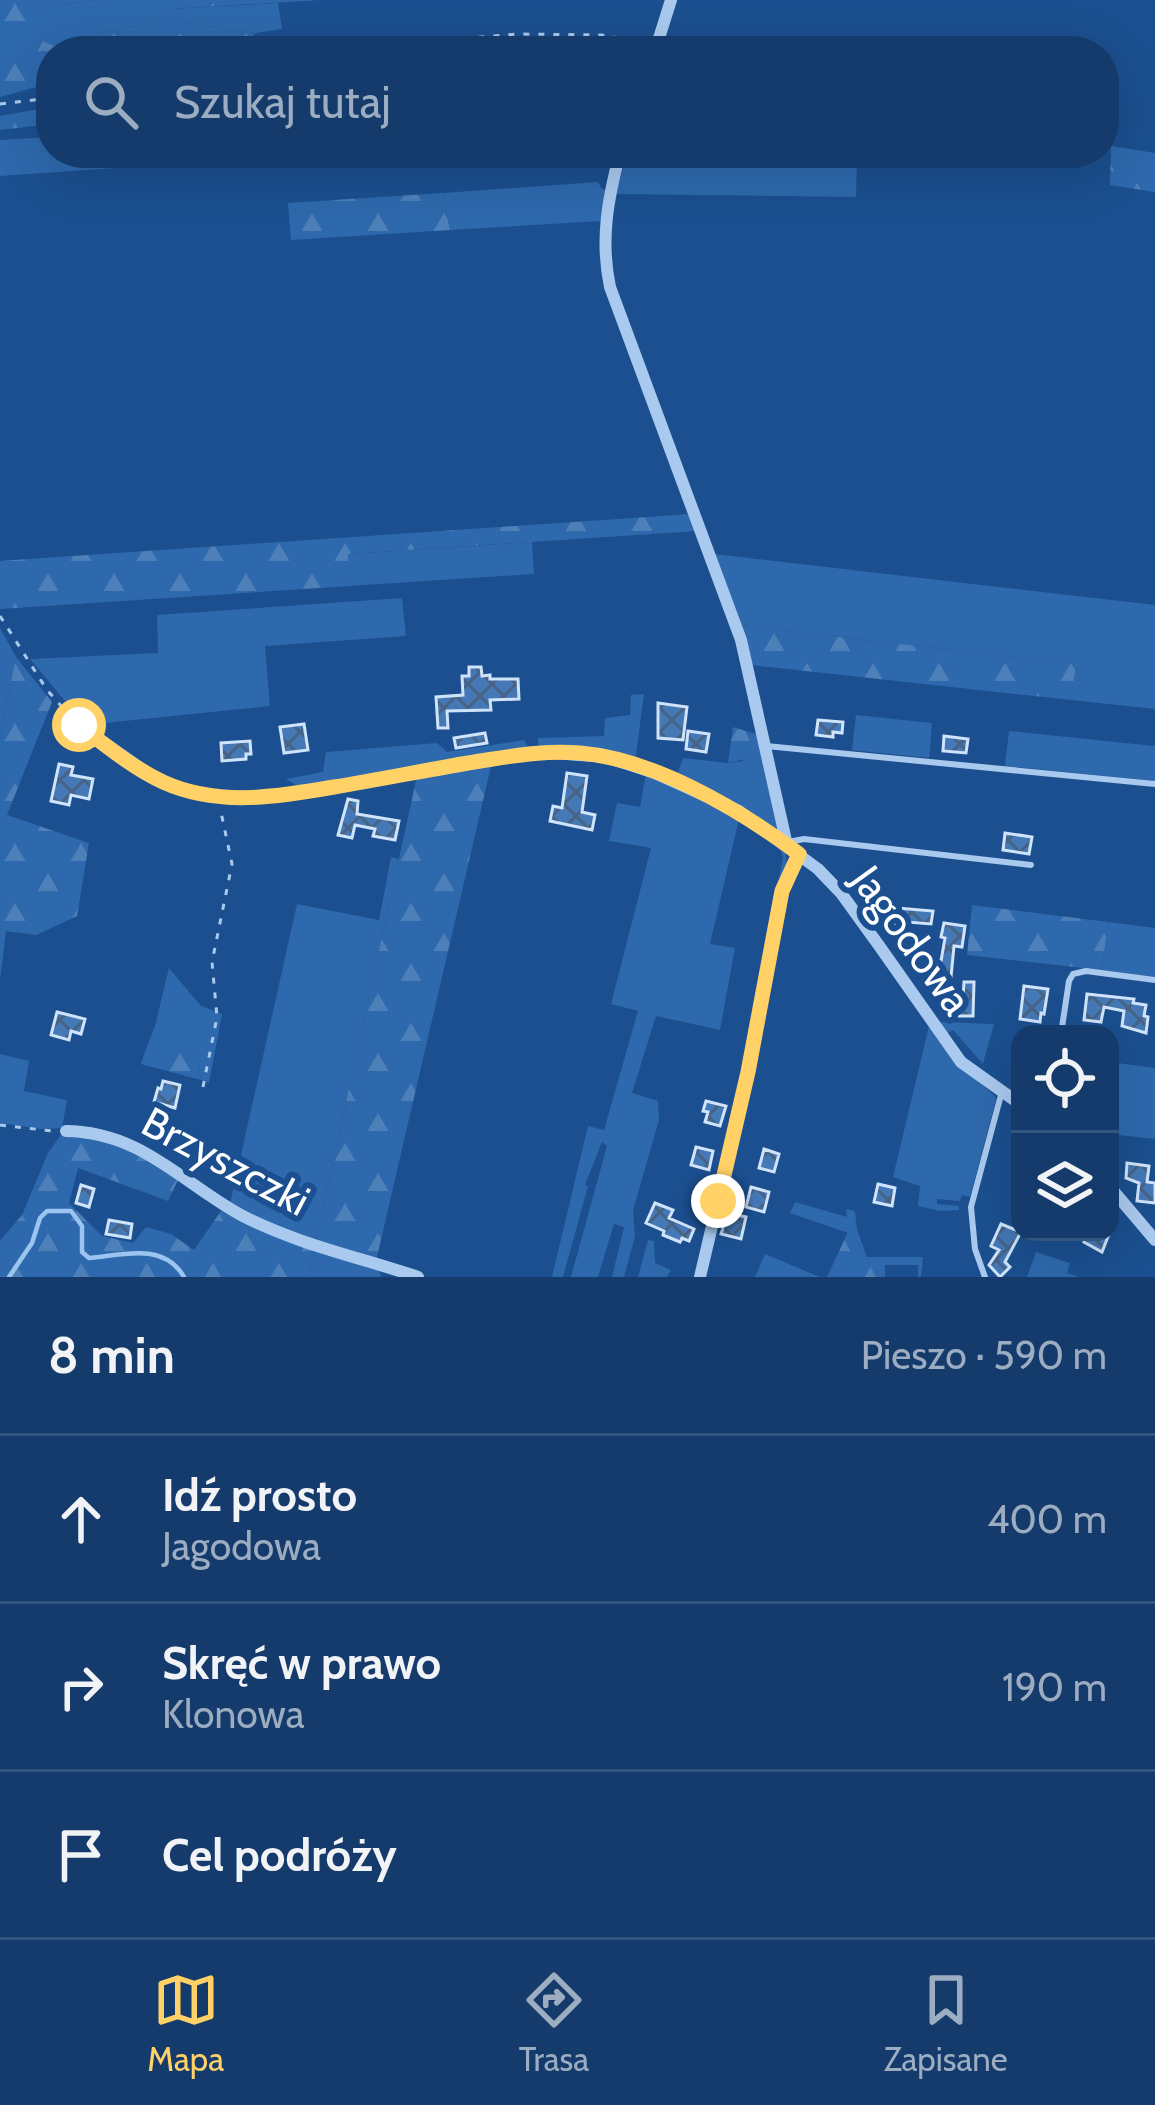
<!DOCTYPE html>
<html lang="pl">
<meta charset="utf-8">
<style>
:root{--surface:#143b6b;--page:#1d4271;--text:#f1f3f6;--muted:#9dadc1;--line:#33557e;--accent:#ffd166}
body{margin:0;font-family:Cabin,sans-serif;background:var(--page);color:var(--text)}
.controls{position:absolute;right:36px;bottom:36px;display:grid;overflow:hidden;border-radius:24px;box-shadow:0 12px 48px #0002}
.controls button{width:108px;height:108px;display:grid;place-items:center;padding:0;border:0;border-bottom:3px solid var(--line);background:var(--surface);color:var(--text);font:60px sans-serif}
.stop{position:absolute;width:36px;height:36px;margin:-27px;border:9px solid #ffd166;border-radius:50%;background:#fff}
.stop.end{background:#ffd166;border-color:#fff;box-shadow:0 3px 12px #0008}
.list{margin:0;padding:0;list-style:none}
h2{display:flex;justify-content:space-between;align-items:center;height:156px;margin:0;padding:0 48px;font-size:51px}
h2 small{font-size:39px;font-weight:400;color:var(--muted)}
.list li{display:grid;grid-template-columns:78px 1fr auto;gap:36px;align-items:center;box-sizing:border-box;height:168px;padding:0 48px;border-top:3px solid var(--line)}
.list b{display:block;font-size:45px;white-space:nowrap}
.list p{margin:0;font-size:39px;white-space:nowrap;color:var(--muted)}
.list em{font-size:39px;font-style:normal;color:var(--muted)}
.icon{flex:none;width:66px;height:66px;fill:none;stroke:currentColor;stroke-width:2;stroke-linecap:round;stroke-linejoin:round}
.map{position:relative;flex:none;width:1155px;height:1277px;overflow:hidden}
.search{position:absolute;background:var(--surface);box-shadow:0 12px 48px #0002;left:36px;right:36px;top:36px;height:132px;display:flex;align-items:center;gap:30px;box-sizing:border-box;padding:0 42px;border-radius:48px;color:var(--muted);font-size:45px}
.sheet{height:660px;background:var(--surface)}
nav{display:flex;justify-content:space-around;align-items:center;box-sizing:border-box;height:168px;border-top:3px solid var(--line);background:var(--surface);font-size:33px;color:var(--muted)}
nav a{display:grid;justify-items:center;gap:6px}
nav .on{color:var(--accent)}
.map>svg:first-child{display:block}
.green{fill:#2e69ad}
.forest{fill:url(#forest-firs)}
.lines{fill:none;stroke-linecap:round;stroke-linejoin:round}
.stream{stroke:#9cc4f0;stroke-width:4.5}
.building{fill:url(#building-cross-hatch);stroke:#cfe3fa;stroke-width:3}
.path{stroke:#a9c9ee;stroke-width:3;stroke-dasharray:6 9;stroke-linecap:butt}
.service{stroke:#a9c9ee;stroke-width:6}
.minor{stroke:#a9c9ee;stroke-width:12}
.route{stroke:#ffd166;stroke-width:15}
.labels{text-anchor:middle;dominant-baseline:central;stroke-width:12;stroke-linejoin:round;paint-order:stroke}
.street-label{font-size:42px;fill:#fff;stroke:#1b4f8f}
</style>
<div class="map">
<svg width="1155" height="1277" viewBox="0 0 1155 1277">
<defs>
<pattern id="forest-firs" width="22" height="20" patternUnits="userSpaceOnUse" patternTransform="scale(3)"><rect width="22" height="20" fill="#2e69ad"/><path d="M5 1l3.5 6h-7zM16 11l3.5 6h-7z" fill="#4d80b9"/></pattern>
<pattern id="building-cross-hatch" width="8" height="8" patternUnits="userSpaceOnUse" patternTransform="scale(3)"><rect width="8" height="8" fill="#4478b7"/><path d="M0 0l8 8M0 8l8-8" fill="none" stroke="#486282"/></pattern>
</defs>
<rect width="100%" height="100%" fill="#1b4f8f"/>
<path class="green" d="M99 0H169L170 9 278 3 282 29 256 33 170 20 99 33 84 51H66L32 37 43 7Z
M51 137V153H334L0 176V140Z
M628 153H857L856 197 615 194Z
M598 182 602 189 608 190 603 221 450 230 443 193Z
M532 542 534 574 349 586 347 554Z
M714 554 1155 605V709L1071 700 1075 664 742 626Z
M402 598 406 636 265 646 270 706 85 725 30 659 158 653 157 615Z
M0 628 16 657 0 735Z
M644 694 635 762 538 747V738L604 736 605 718 630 715 631 695Z
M856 715 932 723 929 758 852 750Z
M746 731 761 735 779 835 676 778 683 758 728 763 743 761 750 740Z
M1009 731 1155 746V781L1005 766Z
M524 740 529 749 299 787 286 779 323 772 326 752 437 743 447 752Z
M646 773 725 807 785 848 787 864 752 1037 748 1036 783 857 781 851 739 819 710 944 735 948 720 1030 656 1016 632 1093 658 1101 659 1120 633 1210 635 1236 624 1277H612L624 1227 614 1224 598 1277H571L607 1146 602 1142 585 1185 588 1186 563 1277H552L588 1126 604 1130 638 1011 611 1004 651 848 609 841 617 803 640 807Z
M391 857 399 859 316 1240 288 1231 230 1204 297 904 379 920Z
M1108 922 1155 928V977L1102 970Z
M169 968 201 1006 222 1014 209 1083 201 1080 196 1050 143 1057 155 1026Z
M940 1022 994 1024 983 1064 953 1030 945 1035Z
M929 1026 952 1058 995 1096 996 1100 970 1197 962 1195 960 1201 937 1199V1204L959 1206V1210L940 1211 918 1206 920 1186 893 1177Z
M0 1054 29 1061 24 1091 67 1100 62 1128 41 1129 0 1123Z
M1110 1062 1155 1068V1139L1110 1134Z
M795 1202 847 1217 846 1209 855 1211 857 1230 867 1257H923L921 1277H918V1265H885V1277H876L854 1235 790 1213Z
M648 1240 654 1241 655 1263 671 1270 667 1277H638Z
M315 1247 379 1269 381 1277H309Z
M1036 1252 1070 1263 1067 1273 1079 1277H1027Z
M765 1254 820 1277H755Z"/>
<path class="forest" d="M0 0H98L43 7 33 37 66 51H51V83L0 97Z
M169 0H320L169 9Z
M170 20 256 33 236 50 196 47 173 51H84L99 33Z
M51 107V124L0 130V116Z
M1111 146 1155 153V192L1110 185Z
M443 193 450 230 291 240 288 203Z
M691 514 698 531 348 554 349 586 0 609V561Z
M742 626 1076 664 1071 700 751 665Z
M16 657 52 702 7 815 89 843 77 916 36 935 6 931 0 980V735Z
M733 727 746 731 752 747 749 758 728 763Z
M492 762 376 1261 316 1240 417 776Z
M972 905 1108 922 1102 970 967 955Z
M178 1034 190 1036 196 1050 201 1080 141 1064C145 1047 162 1038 178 1034Z
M61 1135C106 1133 142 1158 179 1178L168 1201 78 1168 69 1203 102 1236 133 1243 146 1227 171 1234 194 1250 223 1208 315 1247 309 1277H0V1241L22 1215 48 1153Z
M848 1232 854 1235 876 1277H827Z"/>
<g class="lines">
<path class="stream" d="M9 1277 32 1243 40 1218 47 1211H71L82 1226V1252L89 1258C123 1255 164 1242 184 1277"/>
</g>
<path class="building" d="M469 667H481L482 676 490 675V679H518L519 699 490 700 491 710 447 711 448 728H438L436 697 463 695 462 676H469Z
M658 703 687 707 683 740 658 738Z
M818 720 843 722 842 733 833 732V737L816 735Z
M304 724 308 750 284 753 280 727Z
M688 731 709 734 706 752 686 749Z
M485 733 487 743 456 748 454 738Z
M944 736 968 739 966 753 943 751Z
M250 741 251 754H246V759L222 761 221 743Z
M59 764 73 767 71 775 93 779 89 799 71 795 69 805 51 801Z
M567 773 587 776 582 812 595 815 592 830 550 821 553 806 562 808Z
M348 799 358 801 357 814 399 821 395 840 373 836 375 829 355 825 352 838 338 835Z
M1005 833 1032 837 1029 854 1003 850Z
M897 908 933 911 931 924 907 922 906 933 895 932Z
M944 923 965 926 962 947 954 946 951 977 924 975 926 962 941 961 945 938 941 937Z
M964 982H974L973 1016H956L957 997 963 998Z
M1024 986 1048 989 1044 1014 1041 1013 1040 1022 1020 1019Z
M1087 994 1134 999 1133 1003 1146 1005 1144 1016 1148 1017 1146 1033 1122 1026 1124 1011 1104 1007 1101 1022 1084 1020Z
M57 1012 85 1019 81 1034 71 1031 69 1040 51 1035Z
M163 1081 180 1085 175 1108 154 1102 158 1088 161 1089Z
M706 1101 726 1106 720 1126 705 1122 708 1112 703 1111Z
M696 1147 713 1151 709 1170 691 1165Z
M764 1149 779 1154 774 1172 759 1168Z
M1127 1163 1149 1166 1147 1182 1155 1183V1203L1137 1201 1139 1183 1126 1178Z
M878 1184 895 1188 892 1206 874 1202Z
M81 1185 94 1189 89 1207 76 1203Z
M751 1187 769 1192 764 1212 746 1207Z
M655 1203 673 1210 669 1218 694 1229 689 1241 682 1238 680 1242 663 1235 664 1231 646 1223Z
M728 1213 746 1217 741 1239 721 1234Z
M109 1220 132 1224 130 1238 106 1234Z
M1001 1224 1021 1232 1005 1262 1010 1267 1000 1277 989 1265 999 1250 991 1246Z
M1088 1232 1109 1234 1102 1252 1084 1242Z"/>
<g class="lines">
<path class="path" d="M299 51 519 34 601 35 644 42
M0 104 51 98
M0 616 47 690 71 717
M203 1087 217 1017 212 962 232 864 221 812
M0 1125 52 1131"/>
<path class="service" d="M766 746 1155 784
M788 842 804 839 1031 865
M1061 1034 1069 981 1073 974 1086 971 1155 980
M985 1277 975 1249 971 1207 1001 1095"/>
<path class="minor" d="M655 51 671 0
M620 153C608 198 600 240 610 287L741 640 787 845
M79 725 153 777 183 789 221 797 281 796 540 752 606 757 655 773 739 811 818 869 841 893 880 947 961 1062 1020 1104
M66 1131C141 1132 181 1182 241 1215 296 1244 359 1257 418 1277
M1110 1187 1155 1240
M700 1277 748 1073 782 891 799 854"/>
</g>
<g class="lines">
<path class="route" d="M79 725C105 745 133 768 163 782 218 807 277 797 334 787 383 779 431 769 480 761 513 756 546 750 580 753 653 759 737 808 795 851L799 854 782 891 748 1072 718 1201"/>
</g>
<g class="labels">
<g class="street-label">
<text transform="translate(912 940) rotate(54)">Jagodowa</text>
<text transform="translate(226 1161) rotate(28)">Brzyszczki</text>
</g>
</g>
</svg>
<div class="controls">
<button><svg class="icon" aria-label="locate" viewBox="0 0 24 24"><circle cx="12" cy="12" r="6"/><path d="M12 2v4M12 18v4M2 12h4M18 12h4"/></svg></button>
<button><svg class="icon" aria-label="layers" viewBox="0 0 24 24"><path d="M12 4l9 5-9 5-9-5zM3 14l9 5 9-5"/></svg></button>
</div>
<div class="stop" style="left:79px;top:725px"></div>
<div class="stop end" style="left:718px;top:1201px"></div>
<div class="search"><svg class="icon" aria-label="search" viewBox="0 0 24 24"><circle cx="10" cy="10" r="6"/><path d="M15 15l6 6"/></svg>Szukaj tutaj</div>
</div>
<section class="sheet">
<h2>8 min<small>Pieszo · 590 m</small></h2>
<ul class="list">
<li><svg class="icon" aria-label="ahead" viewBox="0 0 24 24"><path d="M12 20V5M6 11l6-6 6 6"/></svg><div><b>Idź prosto</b><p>Jagodowa</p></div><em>400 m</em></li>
<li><svg class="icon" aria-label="right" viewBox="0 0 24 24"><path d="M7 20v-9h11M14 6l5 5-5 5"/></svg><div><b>Skręć w prawo</b><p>Klonowa</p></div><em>190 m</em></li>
<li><svg class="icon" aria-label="arrive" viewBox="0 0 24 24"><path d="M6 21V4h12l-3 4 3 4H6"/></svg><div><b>Cel podróży</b></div></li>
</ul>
</section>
<nav>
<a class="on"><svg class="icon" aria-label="map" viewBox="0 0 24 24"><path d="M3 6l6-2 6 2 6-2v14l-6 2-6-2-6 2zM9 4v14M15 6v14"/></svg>Mapa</a>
<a><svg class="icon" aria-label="directions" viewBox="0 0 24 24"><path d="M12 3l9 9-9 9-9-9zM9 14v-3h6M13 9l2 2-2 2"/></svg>Trasa</a>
<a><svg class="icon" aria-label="saved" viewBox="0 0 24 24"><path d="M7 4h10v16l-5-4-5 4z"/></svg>Zapisane</a>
</nav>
